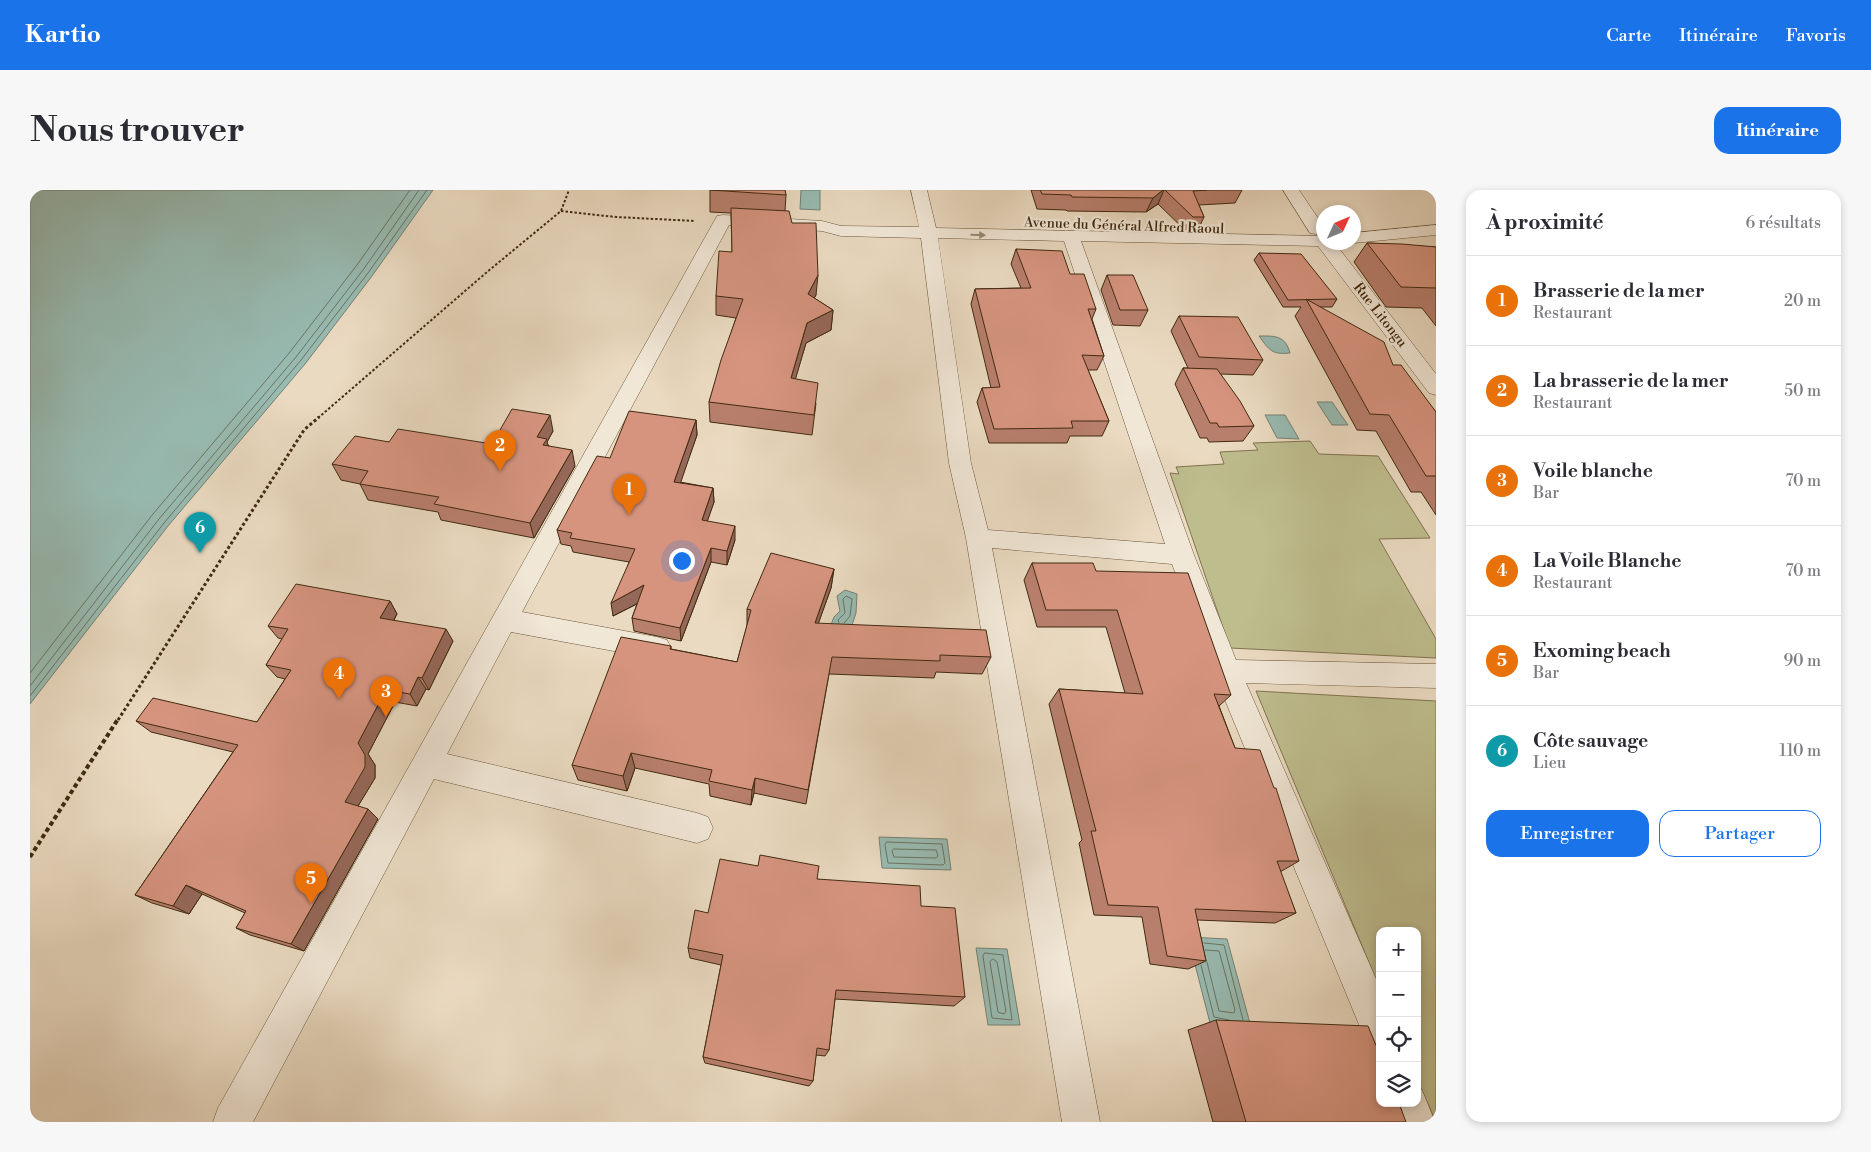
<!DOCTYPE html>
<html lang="fr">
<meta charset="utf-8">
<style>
:root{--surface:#fff;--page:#f7f7f7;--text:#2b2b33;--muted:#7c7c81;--line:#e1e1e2;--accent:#1a73e8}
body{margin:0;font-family:"Libre Bodoni",serif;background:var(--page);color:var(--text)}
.controls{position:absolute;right:15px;bottom:15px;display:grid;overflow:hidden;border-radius:10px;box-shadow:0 2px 8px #0003}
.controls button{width:45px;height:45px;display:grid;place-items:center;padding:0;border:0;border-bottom:1px solid var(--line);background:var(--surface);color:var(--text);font:25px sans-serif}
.compass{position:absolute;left:1286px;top:15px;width:45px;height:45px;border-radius:50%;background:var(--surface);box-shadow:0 2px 8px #0003;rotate:46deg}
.you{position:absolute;left:651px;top:370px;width:18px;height:18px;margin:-12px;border:4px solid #fff;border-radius:50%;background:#1a73e8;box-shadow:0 0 0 8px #1a73e833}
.badge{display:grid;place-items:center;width:32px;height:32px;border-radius:50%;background:var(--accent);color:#fff;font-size:16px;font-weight:700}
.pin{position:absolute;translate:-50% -41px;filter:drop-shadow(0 1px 2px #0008)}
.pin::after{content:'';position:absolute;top:26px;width:18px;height:15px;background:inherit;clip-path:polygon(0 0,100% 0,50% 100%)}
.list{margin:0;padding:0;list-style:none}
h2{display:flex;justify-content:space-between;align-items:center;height:65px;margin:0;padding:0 20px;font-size:21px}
h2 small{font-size:16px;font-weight:400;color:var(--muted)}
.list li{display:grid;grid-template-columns:32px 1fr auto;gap:15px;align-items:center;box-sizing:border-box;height:90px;padding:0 20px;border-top:1px solid var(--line)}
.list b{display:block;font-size:19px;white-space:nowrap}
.list p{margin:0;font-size:16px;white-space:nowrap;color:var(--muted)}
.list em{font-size:16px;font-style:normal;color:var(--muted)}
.actions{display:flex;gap:10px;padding:15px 20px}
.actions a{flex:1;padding:11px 0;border:1px solid var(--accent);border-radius:15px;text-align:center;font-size:18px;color:var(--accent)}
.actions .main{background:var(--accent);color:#fff}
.icon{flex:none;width:28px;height:28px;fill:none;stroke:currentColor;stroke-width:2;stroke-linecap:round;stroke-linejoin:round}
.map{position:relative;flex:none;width:1406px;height:932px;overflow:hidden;border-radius:15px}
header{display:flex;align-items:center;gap:30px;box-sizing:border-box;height:70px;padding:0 25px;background:var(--accent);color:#fff}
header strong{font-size:24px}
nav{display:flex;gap:28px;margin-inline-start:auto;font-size:18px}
.intro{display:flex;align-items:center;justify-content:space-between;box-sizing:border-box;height:120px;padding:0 30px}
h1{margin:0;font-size:35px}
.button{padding:12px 22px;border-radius:15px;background:var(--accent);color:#fff;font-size:18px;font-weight:700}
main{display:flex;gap:30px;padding:0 30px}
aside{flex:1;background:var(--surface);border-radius:15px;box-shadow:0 2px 8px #0003}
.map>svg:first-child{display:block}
.green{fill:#bebd8e;stroke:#80744f}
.water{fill:#98bbb2;stroke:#758171}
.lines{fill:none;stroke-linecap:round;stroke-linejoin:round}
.shore{stroke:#6c7361;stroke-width:1}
.minor-casing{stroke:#6b573c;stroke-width:1}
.path-far2{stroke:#412b10;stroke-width:2;stroke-dasharray:2.5 2;stroke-linecap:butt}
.path-far1{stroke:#412b10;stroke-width:3;stroke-dasharray:3 2.5;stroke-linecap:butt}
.path{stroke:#412b10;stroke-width:4;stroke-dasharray:4.5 3;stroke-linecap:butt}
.minor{fill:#f1e7d7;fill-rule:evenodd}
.wall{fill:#b87f6d;stroke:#412b10}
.shaded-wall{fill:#966859;stroke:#412b10}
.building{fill:#d6947f;stroke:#412b10}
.oneway{fill:#998974}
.labels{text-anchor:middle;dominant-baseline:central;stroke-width:4.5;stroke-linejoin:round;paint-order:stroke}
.far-street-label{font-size:14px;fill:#412b10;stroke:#f1e7d7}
</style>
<header>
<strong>Kartio</strong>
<nav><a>Carte</a><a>Itinéraire</a><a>Favoris</a></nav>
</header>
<div class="intro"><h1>Nous trouver</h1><a class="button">Itinéraire</a></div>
<main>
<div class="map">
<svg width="1406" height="932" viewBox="0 0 1406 932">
<rect width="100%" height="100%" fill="#eadac1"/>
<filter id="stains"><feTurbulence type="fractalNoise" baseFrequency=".004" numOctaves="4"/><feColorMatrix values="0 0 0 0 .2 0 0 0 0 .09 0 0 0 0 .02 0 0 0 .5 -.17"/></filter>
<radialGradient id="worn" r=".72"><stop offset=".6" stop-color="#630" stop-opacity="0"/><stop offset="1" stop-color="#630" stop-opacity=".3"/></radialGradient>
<path class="green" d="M1280 251 1289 264 1348 266 1400 348 1349 349 1406 449V468L1200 458 1140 283 1149 284 1146 277 1194 274 1190 262 1228 260 1223 253Z
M1226 501 1406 511V932L1387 889V741H1350V799Z"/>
<path class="water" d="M0 0H403L342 86 275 174 138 336 0 514Z
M771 0H790V20L770 19Z
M1229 146C1245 146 1255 145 1260 163 1242 165 1239 160 1229 146Z
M1287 212H1302L1318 235H1302Z
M1235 225H1255L1269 249 1247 248Z
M815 400 827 404 826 423 822 435 800 437 804 427 810 421 807 406Z
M849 647 917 649 921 680 852 678Z
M1158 747 1197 749 1221 837 1180 833Z
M946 758 977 759 990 835H958Z"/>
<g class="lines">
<path class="shore" d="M809 433 808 430 815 423 813 409 816 406 822 409 820 426 814 433
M0 483 123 324 260 162 327 75 380 0
M0 496 129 329 266 167 333 80 389 0
M0 506 134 333 271 170 338 83 397 0
M857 652 912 654 915 673 913 675 858 673 855 655Z
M864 659 906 660 908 666 906 668 864 667 862 661Z
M1174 753 1194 755 1213 830
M1175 760 1189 761 1205 820 1204 823 1189 821 1177 772
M955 763 973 765 982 830 962 828 953 766Z
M963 769 967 772 976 821 974 824 968 822 960 772Z
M1171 775 1184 827 1199 830"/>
<defs>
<path id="minor" d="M881 0H897L906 38 1294 46V52H1304L1406 184V205L1399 203 1288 56 1051 51 1164 365 1206 470 1406 474V498L1216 493 1350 798V859L1337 854 1183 481 1142 374 962 358 1070 932H1032L936 348 919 273 891 48 811 46 792 41 699 35 492 422 627 447 637 450 641 458 637 466 627 469 481 442 417 564 667 623 678 627 683 638 678 649 667 653 404 589 223 932H183L188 918 687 26 693 25 792 31 811 36 889 37ZM908 48 1034 51 1135 354 958 340 941 273Z
M1253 0H1269L1294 37 1292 43 1286 44 1280 43Z
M1406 35V45L1324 53 1321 52H1324V43Z
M1387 897 1392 900 1405 932H1367L1360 913H1387Z"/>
</defs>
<use href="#minor" class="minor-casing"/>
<path class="path-far2" d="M531 21 586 27 665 31
M288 228 457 82 531 21 539 0"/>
<path class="path-far1" d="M88 530 274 240 289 227"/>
<path class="path" d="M0 667 88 529"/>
<use href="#minor" class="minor"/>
</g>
<path class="wall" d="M680 0 755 1 756 5 755 21 762 33 786 105 784 108 803 120 801 140 776 153 765 189 786 213 782 245 680 232 679 212 706 128 686 125V106L702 62 701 23 680 22Z
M1001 0H1212L1205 13 1169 15 1174 27 1167 42 1156 41 1128 14 1116 22 1037 21 1036 20 1007 19Z
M1337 53 1406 57V136L1392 118 1356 117 1324 72Z
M986 59 1040 84 1066 119 1062 129 1074 166 1067 180H1058L1079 231 1072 246H1040L1037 253H959L947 212 952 198H961L941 114 945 99 991 98 981 74Z
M1229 63 1307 109 1302 117H1290L1363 175 1406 222V325L1391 302H1381L1346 241 1327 240 1265 126 1271 117H1253L1224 70Z
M1077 85 1118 120 1110 136 1083 135 1071 100Z
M1149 126 1233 170 1223 185 1190 184 1224 236 1213 251 1179 252 1177 248H1170L1145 194 1153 178H1158L1141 141Z
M666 230 667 245 650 292 683 298 684 312 677 331 705 350 697 375 681 372 651 451 604 441 602 428 607 414 583 426 599 372 543 362 541 356 531 354 527 340 580 268Z
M523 241 517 252 518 255 545 276 504 348 411 330 408 322 338 310 330 294 311 290 302 274 359 252 462 254Z
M1002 373 1066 381 1201 505 1189 516 1205 558 1269 671 1250 682 1266 723 1245 733 1167 730 1176 771 1158 779 1120 774 1112 727 1064 725 1049 653 1052 650 1019 514 1029 499 1095 503 1076 437H1007L994 390Z
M804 379 801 398 788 434 961 467 952 484 906 482 904 488 799 484 776 614 724 603 721 615 680 606 679 594 605 578 597 601 548 590 542 575 641 456V459L707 472 717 436V419Z
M360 411 367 424 364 430 423 451 399 500 396 499 387 516 365 512 338 564 345 575V588L328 616 348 629 274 761 220 745 206 738 215 723 172 704 159 724 122 713 105 705 203 562 121 542 106 531 227 532 255 489 247 487 236 475 252 449 248 448 238 436Z
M787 689 891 716 935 807 924 816 805 809 799 860 795 866 786 865 783 891 779 896 675 873 673 867 691 775 660 768 658 758 678 723Z
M1186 830 1376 932H1183L1158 840Z"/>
<path class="shaded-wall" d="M1133 0H1134L1128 14 1116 22 1123 8Z
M788 85 786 105 776 123 778 104Z
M803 120 801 140 776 153 760 208 761 188 777 133Z
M520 225 523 241 517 252 521 265 507 247Z
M666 230 667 245 646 306 644 292Z
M542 260 545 276 504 348 500 333Z
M683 298 684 312 673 344 672 330Z
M705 336V350L697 375V361Z
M681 358V372L651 451 650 438Z
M804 379 801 398 782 451 785 433Z
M614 395 616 409 583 426 581 413Z
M360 411 367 424 358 440 350 428Z
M416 439 423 451 399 500 392 488Z
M388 487 396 499 387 516 380 504Z
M356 500 365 512 338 564 345 575V588L325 621 315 612 328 553Z
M601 563 605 578 597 601 593 586Z
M725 588 724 603 721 615 722 600Z
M338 619 348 629 274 761 261 754Z
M156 695 172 704 159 724 143 716Z"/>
<path class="building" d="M680 0H755L756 5Z
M1010 0H1133L1123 8 1042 7 1041 5 1012 4Z
M1135 0H1177L1163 1 1174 27H1163Z
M701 18 759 21 762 33H786L788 85 778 104 803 120 777 133 761 188 788 193 784 225 679 212 691 170 713 109 686 106 689 61 702 62Z
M1337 53 1372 54 1406 57V98L1371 97Z
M986 59 1032 61 1040 84H1054L1066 119H1058L1074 166 1052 165 1079 231H1041L1043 238 964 239 952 198 970 197 945 99 1001 98Z
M1229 63 1271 64 1307 109 1258 110Z
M1077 85H1103L1118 120H1090Z
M1276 109 1354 152 1363 175H1371L1406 222V286H1396L1359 225 1340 224Z
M1149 126 1208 127 1233 170 1169 167Z
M1153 178 1187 179 1210 211 1224 236 1189 237 1187 233H1180Z
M482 219 520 225 507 247 517 249 513 255 542 260 500 333 404 314 409 307 330 294 338 281 302 274 325 246 359 252 368 239 462 254Z
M599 221 666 230 644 292 683 298 672 330 705 336 697 361 681 358 650 438 602 428 614 395 581 413 605 359 540 348 542 343 527 340 567 266 580 268Z
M741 363 804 379 785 433 956 440 961 467 910 465V471L802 467 778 600 725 588 722 600 679 591 682 580 601 563 593 586 542 575 591 447 641 456 640 459 707 472 721 420 717 419Z
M1002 373H1063L1066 381 1158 383 1201 505 1184 504 1205 558 1230 560 1244 598H1246L1269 671H1247L1266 723 1165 719 1176 771 1137 766 1128 717 1078 715 1061 641H1066L1029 499 1113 504 1087 420H1016Z
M266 394 360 411 350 428 416 439 392 488 388 487 380 504 356 500 328 553 335 565V577L315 612 338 619 261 754 206 738 216 721 156 695 143 716 105 705 208 555 106 531 123 508 227 532 261 480 236 475 258 439 238 436Z
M730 665 789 676 787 689 890 696 891 716 925 718 935 807 806 800 799 860 787 858 783 891 673 867 693 765 658 758 665 720 678 723 690 669 728 676Z
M1186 830 1338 836 1350 865V913H1369L1376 932H1216Z"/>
<defs><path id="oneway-solid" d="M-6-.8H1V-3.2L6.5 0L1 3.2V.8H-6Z" transform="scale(1.25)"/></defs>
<use class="oneway" href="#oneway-solid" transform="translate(948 45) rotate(1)"/>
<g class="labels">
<g class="far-street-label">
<text transform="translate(1094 36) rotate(2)">Avenue du Général Alfred Raoul</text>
<text transform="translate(1350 125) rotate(52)">Rue Litongu</text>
</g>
</g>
<rect width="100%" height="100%" filter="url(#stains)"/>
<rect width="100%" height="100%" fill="url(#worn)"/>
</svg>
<div class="controls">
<button>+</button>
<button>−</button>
<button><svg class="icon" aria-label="locate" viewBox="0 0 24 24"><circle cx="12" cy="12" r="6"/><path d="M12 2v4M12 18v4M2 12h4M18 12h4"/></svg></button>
<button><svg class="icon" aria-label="layers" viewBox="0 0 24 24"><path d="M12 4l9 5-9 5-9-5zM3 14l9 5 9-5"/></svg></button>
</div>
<svg class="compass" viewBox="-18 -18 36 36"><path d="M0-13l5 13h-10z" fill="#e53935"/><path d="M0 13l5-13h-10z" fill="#7c7c81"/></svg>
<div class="you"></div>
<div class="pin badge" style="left:599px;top:325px;background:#e8710a">1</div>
<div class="pin badge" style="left:470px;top:281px;background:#e8710a">2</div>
<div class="pin badge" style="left:356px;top:527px;background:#e8710a">3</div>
<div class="pin badge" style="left:309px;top:509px;background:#e8710a">4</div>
<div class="pin badge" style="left:281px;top:714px;background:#e8710a">5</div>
<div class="pin badge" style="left:170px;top:363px;background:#0f9aa8">6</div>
</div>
<aside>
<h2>À proximité<small>6 résultats</small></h2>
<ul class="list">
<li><span class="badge" style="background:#e8710a">1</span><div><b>Brasserie de la mer</b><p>Restaurant</p></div><em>20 m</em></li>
<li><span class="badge" style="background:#e8710a">2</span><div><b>La brasserie de la mer</b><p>Restaurant</p></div><em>50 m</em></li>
<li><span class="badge" style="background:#e8710a">3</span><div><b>Voile blanche</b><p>Bar</p></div><em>70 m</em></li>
<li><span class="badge" style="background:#e8710a">4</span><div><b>La Voile Blanche</b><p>Restaurant</p></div><em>70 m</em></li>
<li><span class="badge" style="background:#e8710a">5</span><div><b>Exoming beach</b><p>Bar</p></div><em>90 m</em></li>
<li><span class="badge" style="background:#0f9aa8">6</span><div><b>Côte sauvage</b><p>Lieu</p></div><em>110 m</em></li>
</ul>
<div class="actions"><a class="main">Enregistrer</a><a>Partager</a></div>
</aside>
</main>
